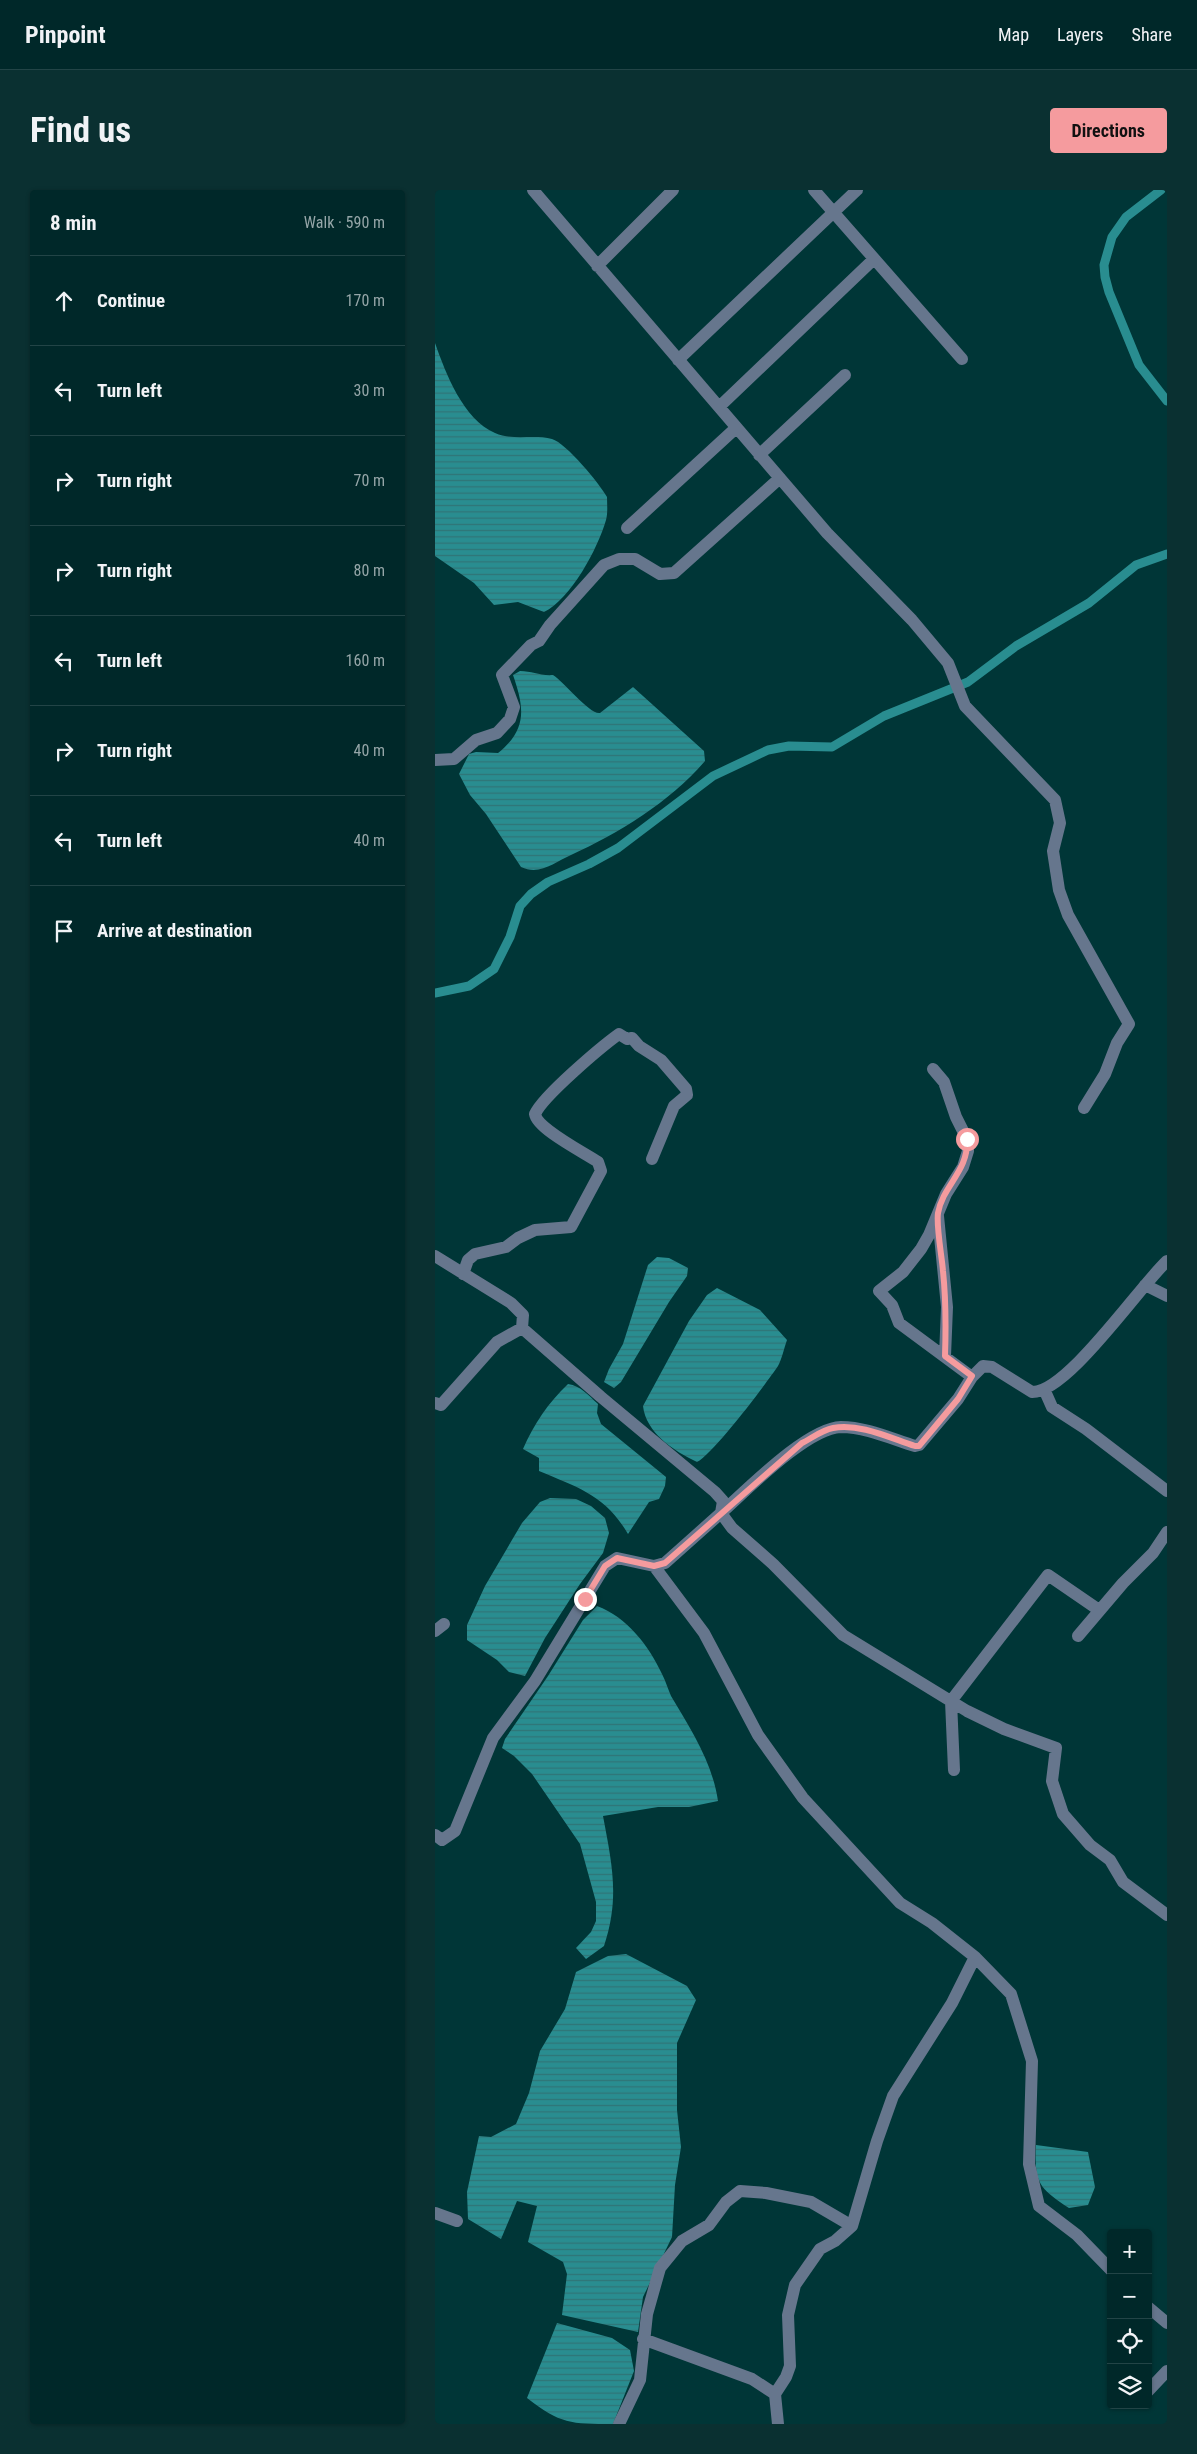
<!DOCTYPE html>
<meta charset="utf-8">
<style>
:root{--surface:#002829;--page:#0a3031;--text:#f1f3f6;--muted:#95a6a8;--line:#224446;--accent:#f59b9e}
body{margin:0;font-family:"Roboto Condensed",sans-serif;background:var(--page);color:var(--text)}
.controls{position:absolute;right:15px;bottom:15px;display:grid;overflow:hidden;border-radius:5px;box-shadow:0 1px 4px #0004}
.controls button{width:45px;height:45px;display:grid;place-items:center;padding:0;border:0;border-bottom:1px solid var(--line);background:var(--surface);color:var(--text);font:25px sans-serif}
.stop{position:absolute;width:15px;height:15px;margin:-11px;border:4px solid #f59b9e;border-radius:50%;background:#fff}
.stop.end{background:#f59b9e;border-color:#fff;box-shadow:0 1px 5px #0008}
.list{margin:0;padding:0;list-style:none}
h2{display:flex;justify-content:space-between;align-items:center;height:65px;margin:0;padding:0 20px;font-size:21px}
h2 small{font-size:16px;font-weight:400;color:var(--muted)}
.list li{display:grid;grid-template-columns:32px 1fr auto;gap:15px;align-items:center;box-sizing:border-box;height:90px;padding:0 20px;border-top:1px solid var(--line)}
.list b{display:block;font-size:19px;white-space:nowrap}
.list em{font-size:16px;font-style:normal;color:var(--muted)}
.icon{flex:none;width:28px;height:28px;fill:none;stroke:currentColor;stroke-width:2;stroke-linecap:round;stroke-linejoin:round}
.map{position:relative;flex:none;width:732px;height:2234px;overflow:hidden;border-radius:5px}
header{display:flex;align-items:center;gap:30px;box-sizing:border-box;height:70px;padding:0 25px;background:var(--surface);border-bottom:1px solid var(--line)}
header strong{font-size:24px}
nav{display:flex;gap:28px;margin-inline-start:auto;font-size:18px}
.intro{display:flex;align-items:center;justify-content:space-between;box-sizing:border-box;height:120px;padding:0 30px}
h1{margin:0;font-size:35px}
.button{padding:12px 22px;border-radius:5px;background:var(--accent);color:#111;font-size:18px;font-weight:700}
main{display:flex;gap:30px;padding:0 30px}
aside{flex:1;background:var(--surface);border-radius:5px;box-shadow:0 1px 4px #0004}
.map>svg:first-child{display:block}
.water{fill:url(#water-rules)}
.lines{fill:none;stroke-linecap:round;stroke-linejoin:round}
.canal{stroke:#298d90;stroke-width:9}
.minor{stroke:#66768d;stroke-width:12}
.route{stroke:#f59b9e;stroke-width:6}
</style>
<header>
<strong>Pinpoint</strong>
<nav><a>Map</a><a>Layers</a><a>Share</a></nav>
</header>
<div class="intro"><h1>Find us</h1><a class="button">Directions</a></div>
<main>
<aside>
<h2>8 min<small>Walk · 590 m</small></h2>
<ul class="list">
<li><svg class="icon" aria-label="ahead" viewBox="0 0 24 24"><path d="M12 20V5M6 11l6-6 6 6"/></svg><div><b>Continue</b></div><em>170 m</em></li>
<li><svg class="icon" aria-label="left" viewBox="0 0 24 24"><path d="M17 20v-9H6M10 6l-5 5 5 5"/></svg><div><b>Turn left</b></div><em>30 m</em></li>
<li><svg class="icon" aria-label="right" viewBox="0 0 24 24"><path d="M7 20v-9h11M14 6l5 5-5 5"/></svg><div><b>Turn right</b></div><em>70 m</em></li>
<li><svg class="icon" aria-label="right" viewBox="0 0 24 24"><path d="M7 20v-9h11M14 6l5 5-5 5"/></svg><div><b>Turn right</b></div><em>80 m</em></li>
<li><svg class="icon" aria-label="left" viewBox="0 0 24 24"><path d="M17 20v-9H6M10 6l-5 5 5 5"/></svg><div><b>Turn left</b></div><em>160 m</em></li>
<li><svg class="icon" aria-label="right" viewBox="0 0 24 24"><path d="M7 20v-9h11M14 6l5 5-5 5"/></svg><div><b>Turn right</b></div><em>40 m</em></li>
<li><svg class="icon" aria-label="left" viewBox="0 0 24 24"><path d="M17 20v-9H6M10 6l-5 5 5 5"/></svg><div><b>Turn left</b></div><em>40 m</em></li>
<li><svg class="icon" aria-label="arrive" viewBox="0 0 24 24"><path d="M6 21V4h12l-3 4 3 4H6"/></svg><div><b>Arrive at destination</b></div></li>
</ul>
</aside>
<div class="map">
<svg width="732" height="2234" viewBox="0 0 732 2234">
<defs>
<pattern id="water-rules" width="6" height="5" patternUnits="userSpaceOnUse" patternTransform="scale(1.25)"><rect width="6" height="5" fill="#298d90"/><path d="M0 2.5h6" fill="none" stroke="#307476"/></pattern>
</defs>
<rect width="100%" height="100%" fill="#003637"/>
<path class="water" d="M0 153C11 184 28 229 60 243 78 251 99 244 117 249 131 253 165 294 172 307 172 314 173 323 171 330 163 358 136 409 109 422L83 412 59 415 39 393 0 366Z
M85 481C97 481 105 486 118 485 129 492 155 525 165 523L198 497 269 561 270 571C235 612 184 643 136 665 120 672 105 686 86 677L51 624 35 605 24 584 34 564 41 562 63 563C93 539 89 517 78 485Z
M222 1067 234 1068 253 1078 252 1086 234 1112 186 1192 179 1198 169 1192 174 1179 188 1154 213 1075Z
M282 1098 325 1120 352 1150C349 1158 347 1169 343 1176 330 1195 279 1263 262 1272 239 1261 211 1243 208 1216L254 1131 272 1105Z
M133 1194C146 1196 153 1205 163 1214L162 1223 166 1234 231 1287 230 1296 224 1309 214 1312 193 1344C170 1305 144 1298 104 1281V1268L88 1259C99 1234 113 1213 133 1194Z
M115 1308 141 1309 156 1316 170 1328 174 1343 168 1363 145 1394 110 1448 90 1486 74 1482 62 1470 32 1450V1435L50 1396 87 1333 105 1312Z
M162 1416C192 1427 214 1456 227 1484 231 1492 233 1499 236 1506 256 1540 277 1571 283 1611L254 1617H223L168 1626C177 1674 185 1708 169 1756L151 1769 141 1758 156 1742 161 1731V1712L145 1654 97 1584 79 1566 67 1558 70 1549 113 1486 148 1430Z
M191 1764 252 1796 261 1810 242 1853V1920L246 1957 240 1995 237 2047 208 2107 203 2142 127 2125 132 2084 128 2072 93 2052 102 2016 82 2011 66 2049 33 2029 32 2002 44 1946 56 1947 81 1934 94 1903 105 1861 130 1819 141 1782 173 1766Z
M601 1955 653 1962 660 1997 653 2015 634 2018C604 1998 599 1993 601 1955Z
M122 2133 177 2148 195 2160 199 2181 178 2234C136 2234 125 2234 92 2208Z"/>
<g class="lines">
<path class="canal" d="M726 0 691 27 677 47 669 75 670 87 674 102 704 175 732 211
M0 803 34 796 59 779 75 747 85 716 96 704 113 692 154 674 183 658 278 586 333 560 354 556 397 557 449 526 533 492 581 456 654 413 701 375 732 364"/>
<path class="minor" d="M98 0 392 343 477 430 513 473 530 516 620 610 625 633 618 661 624 700 633 725 694 834 682 853 670 884 649 918
M379 0 527 169
M162 76 238 0
M243 170 422 0
M284 217 439 69
M324 265 410 185
M192 338 301 238
M0 570 19 569 41 550 62 543 75 529 79 517 67 485 96 455 104 451 115 435 169 375 184 369H200L225 384 239 383 345 288
M498 879 509 892 521 927 532 949 533 961 528 977 511 1004 494 1045 486 1059 468 1082 444 1101 457 1115 464 1133 537 1187
M503 1026 512 1117 510 1166
M0 1066 76 1113 88 1125 87 1138
M28 1084 33 1070 40 1064 71 1057 83 1048 100 1040 136 1037 166 981 163 972C150 963 102 939 100 924 108 906 166 857 184 844L192 849 197 848 204 856 226 870 251 899 252 905 239 916 217 969
M710 1095 732 1106
M609 1199 617 1217 651 1239 732 1301
M0 1213 6 1215 62 1152 87 1138 166 1207 280 1302 288 1311 286 1323C312 1300 372 1238 406 1237 431 1237 457 1249 480 1256L484 1255 523 1209 537 1187 548 1176 557 1177 597 1202C632 1203 704 1097 732 1071
M219 1376 269 1443 323 1545 368 1608 465 1713 497 1733 540 1767 576 1804 597 1871 594 1974 604 2016 642 2045 676 2080
M0 1441 9 1434
M643 1446 688 1393 718 1363 732 1342
M519 1580 516 1511 613 1385 664 1420
M0 1645 7 1650 20 1641 58 1548 100 1491 170 1376 182 1368 219 1376 230 1373 286 1323 297 1338 338 1374 408 1445 532 1521 569 1539 621 1558 617 1591 628 1624 655 1655 675 1670 688 1692 732 1725
M0 2023 22 2031
M713 2117 732 2133
M208 2149 317 2189 340 2204 343 2234
M713 2201 732 2181
M340 2204 351 2187 355 2176 353 2125 360 2095 385 2059 400 2051 417 2036 442 1951 458 1906 517 1813 540 1767
M184 2234 205 2190 212 2124 225 2078 247 2051 274 2035 291 2012 305 2001 331 2003 376 2012 417 2036"/>
</g>
<g class="lines">
<path class="route" d="M150 1409 170 1376 182 1368 219 1376 230 1373 367 1253C377 1248 387 1240 398 1238 425 1233 455 1248 480 1256H484L523 1209 537 1186 510 1166C511 1137 511 1110 508 1081 507 1067 501 1036 503 1023 508 995 534 981 532 949"/>
</g>
</svg>
<div class="controls">
<button>+</button>
<button>−</button>
<button><svg class="icon" aria-label="locate" viewBox="0 0 24 24"><circle cx="12" cy="12" r="6"/><path d="M12 2v4M12 18v4M2 12h4M18 12h4"/></svg></button>
<button><svg class="icon" aria-label="layers" viewBox="0 0 24 24"><path d="M12 4l9 5-9 5-9-5zM3 14l9 5 9-5"/></svg></button>
</div>
<div class="stop" style="left:532px;top:949px"></div>
<div class="stop end" style="left:150px;top:1409px"></div>
</div>
</main>
